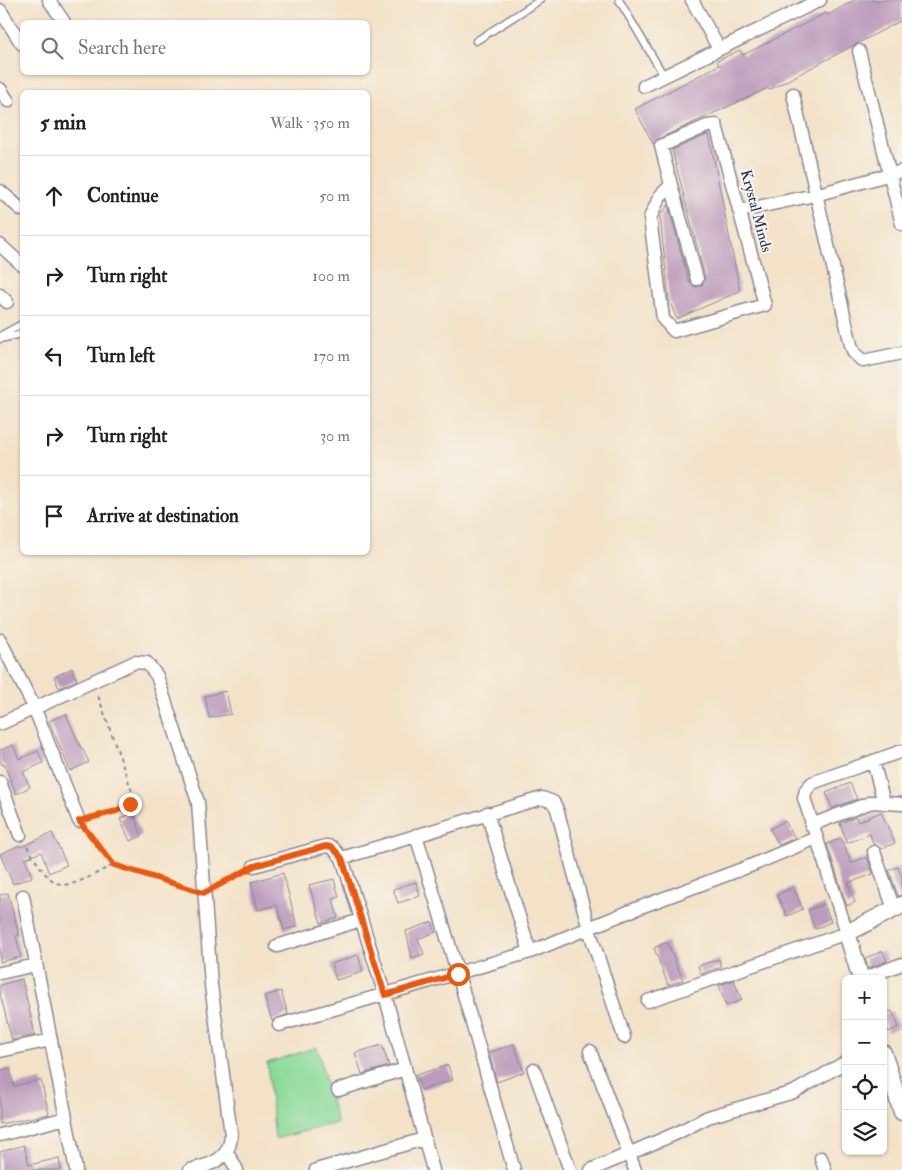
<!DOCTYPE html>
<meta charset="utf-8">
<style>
:root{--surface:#fff;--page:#f6f6f6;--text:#222;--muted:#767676;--line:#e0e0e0}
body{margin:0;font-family:"IM FELL Double Pica",serif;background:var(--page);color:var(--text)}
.controls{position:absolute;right:15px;bottom:15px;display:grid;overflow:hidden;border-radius:8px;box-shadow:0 1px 4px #0004}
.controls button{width:45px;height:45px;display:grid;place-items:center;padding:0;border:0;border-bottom:1px solid var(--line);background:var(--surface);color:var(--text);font:25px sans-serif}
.stop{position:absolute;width:15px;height:15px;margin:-11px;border:4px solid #ea580c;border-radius:50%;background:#fff}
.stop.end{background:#ea580c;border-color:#fff;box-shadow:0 1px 5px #0008}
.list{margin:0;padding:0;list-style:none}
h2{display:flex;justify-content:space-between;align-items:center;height:65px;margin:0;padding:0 20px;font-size:21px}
h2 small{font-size:16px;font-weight:400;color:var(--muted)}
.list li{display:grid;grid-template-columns:32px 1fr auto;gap:15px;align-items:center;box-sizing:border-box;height:80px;padding:0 20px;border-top:1px solid var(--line)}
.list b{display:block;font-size:19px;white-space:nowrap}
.list em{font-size:16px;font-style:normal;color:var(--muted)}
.icon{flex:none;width:28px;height:28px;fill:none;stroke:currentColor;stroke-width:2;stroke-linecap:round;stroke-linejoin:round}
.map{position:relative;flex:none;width:902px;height:1170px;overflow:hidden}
.search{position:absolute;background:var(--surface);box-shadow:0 1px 4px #0004;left:20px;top:20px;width:350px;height:55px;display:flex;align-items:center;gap:12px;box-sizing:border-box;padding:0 18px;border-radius:8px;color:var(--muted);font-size:19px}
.panel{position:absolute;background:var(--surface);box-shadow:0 1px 4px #0004;left:20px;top:90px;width:350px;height:465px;border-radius:8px}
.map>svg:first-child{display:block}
.green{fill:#8ada9a;stroke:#52847c}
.building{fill:#bb9abc}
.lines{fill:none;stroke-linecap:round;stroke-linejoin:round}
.service-casing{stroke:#878893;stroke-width:9}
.minor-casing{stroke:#878893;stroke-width:15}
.tertiary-casing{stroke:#878893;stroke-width:19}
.path{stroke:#878893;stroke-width:2;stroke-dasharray:4 4;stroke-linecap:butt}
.service{stroke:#fff;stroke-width:6}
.minor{stroke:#fff;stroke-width:12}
.tertiary{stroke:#fff;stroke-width:16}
.route{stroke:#ea580c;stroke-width:6}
.labels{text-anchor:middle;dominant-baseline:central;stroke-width:4.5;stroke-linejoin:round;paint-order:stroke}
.street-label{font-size:15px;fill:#1b2f5e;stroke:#f7f3e8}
</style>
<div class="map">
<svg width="902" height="1170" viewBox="0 0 902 1170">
<rect width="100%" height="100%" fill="#f7f3e8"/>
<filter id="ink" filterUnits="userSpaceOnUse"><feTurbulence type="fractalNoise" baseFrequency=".02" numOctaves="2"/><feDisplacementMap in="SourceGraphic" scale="10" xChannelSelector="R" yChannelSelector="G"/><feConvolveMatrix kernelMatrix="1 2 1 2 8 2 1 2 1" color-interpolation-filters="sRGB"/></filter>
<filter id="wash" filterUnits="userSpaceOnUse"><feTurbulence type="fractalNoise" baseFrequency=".0096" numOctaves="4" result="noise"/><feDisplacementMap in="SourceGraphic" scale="20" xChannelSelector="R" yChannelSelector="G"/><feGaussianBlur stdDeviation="1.12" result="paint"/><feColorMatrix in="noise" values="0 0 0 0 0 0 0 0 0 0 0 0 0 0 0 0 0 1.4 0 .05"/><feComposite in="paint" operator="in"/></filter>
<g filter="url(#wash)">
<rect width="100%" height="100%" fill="#f3e2c8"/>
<path class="green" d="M317 1047 337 1123 275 1139 267 1063Z"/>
<g id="blocks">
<path class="building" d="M854 0H902V20L769 90 768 88 658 139 653 144 635 109 719 65 717 61 740 50 743 55 826 13 828 15Z
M709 134 740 291 677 319 669 300 660 216 668 205 689 282 695 287 702 285 705 277 672 150Z
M72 668 77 680 59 688 54 677Z
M226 691 231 714 209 718 205 696Z
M66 714 81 748H82L89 762 70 771 49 721Z
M13 745 19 759 38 751 43 763 23 772 30 787 16 794 4 764 2 765 0 760V750Z
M850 783 857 799 832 808 826 793Z
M881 812 895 843 881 849 873 844 870 834 847 843 840 823 856 817 858 822Z
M133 813 142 836 130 841 120 819Z
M785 821 795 838 779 845 770 829Z
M52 833 67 865 49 873 41 852 25 859 32 877 13 884 0 854 20 845 21 847Z
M841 838 851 863 867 857 873 874 848 883 855 902 847 906 827 844Z
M898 867 902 878V895L898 896 889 870Z
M283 873 297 926 284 930 277 905 258 910 251 882Z
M334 879 339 897 333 899 338 918 321 923 309 885Z
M416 882 420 896 398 903 393 889Z
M793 887 803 909 787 916 777 895Z
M8 893 19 935 16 936 21 957 0 962V895Z
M824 904 831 922 815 929 808 910Z
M432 922 436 932 418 939 424 954 412 958 406 931Z
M667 942 683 980 668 985 654 948Z
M883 951 887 961 868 968 865 958Z
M358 955 363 972 336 980 331 964Z
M719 959 721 967 701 974 698 966Z
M22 979 35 1035 12 1040 0 994V985Z
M734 980 742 1000 726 1006 719 985Z
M281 991 288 1014 272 1021 264 996Z
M892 1011 899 1027 888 1032 883 1015Z
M514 1044 524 1072 497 1082 489 1053Z
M382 1045 389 1066 362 1074 355 1053Z
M448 1065 453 1080 421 1090 416 1075Z
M10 1068 14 1086 41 1080 49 1114 0 1124V1070Z
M24 1145 29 1165 59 1158 61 1170H0V1152Z"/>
</g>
</g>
<g filter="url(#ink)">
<use href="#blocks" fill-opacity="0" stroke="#878893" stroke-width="1"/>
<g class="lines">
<defs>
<path id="service" d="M619 0 664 76
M476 41 540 0
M0 336 22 324
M0 339 22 334"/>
<path id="minor" d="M49 0 64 22
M692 0 719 49
M0 10 22 44
M859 51 902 224
M644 86 820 0
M0 89 8 101
M793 94 851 345 854 353 863 361 902 353
M716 125 765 305 674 331 663 319 650 218 660 196 671 185 661 146 707 126Z
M671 185 697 279
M0 191 22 210
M739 211 815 195 902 171
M0 245 22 265
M0 295 7 302
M0 640 34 707 79 821
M0 724 135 662 147 663 157 676 198 802 211 985 231 1134C231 1159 211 1165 190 1170
M873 761 884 803
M0 782 20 835
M487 813 530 952
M811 825 872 802 902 804
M416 835 458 974 514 1170
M874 852 894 909
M342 858 542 798 553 802 557 809 589 929 624 1037
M254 866 326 846 332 847 342 858 385 995 433 1170
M23 896 76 1170
M277 946 361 920
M0 973 36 965
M862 979 902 964
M648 1001 847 933 804 798 806 790 812 783 902 751
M279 1025 530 952 638 908 750 866 816 838
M0 1051 51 1040
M590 1051 635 1170
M534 1070 570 1170
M338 1090 405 1069
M0 1135 66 1118
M227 1152 237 1170
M821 1158 825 1170
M316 1170 424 1139
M591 1170 677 1133 708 1117 794 1092 846 1062"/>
<path id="tertiary" d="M861 979 847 933 902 905
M883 1053 902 1112"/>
</defs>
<use href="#service" class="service-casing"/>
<use href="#minor" class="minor-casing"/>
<use href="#tertiary" class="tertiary-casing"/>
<path class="path" d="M91 818C106 814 125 812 134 797L97 693
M86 829 113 865
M27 846C57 898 63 890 113 865L194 890
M216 886 243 872"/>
<use href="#service" class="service"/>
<use href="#minor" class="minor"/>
<use href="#tertiary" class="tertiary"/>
</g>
</g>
<g class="lines" filter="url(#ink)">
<path class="route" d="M130 804 116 811 79 821 114 865 204 893 254 866 326 846 332 847 342 858 385 995 458 974"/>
</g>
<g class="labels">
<g class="street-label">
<text transform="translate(756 211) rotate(75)">Krystal Minds</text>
</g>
</g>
</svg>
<div class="controls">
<button>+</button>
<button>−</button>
<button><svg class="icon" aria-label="locate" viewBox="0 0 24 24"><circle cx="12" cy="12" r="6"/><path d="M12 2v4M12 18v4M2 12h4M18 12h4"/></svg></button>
<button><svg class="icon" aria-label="layers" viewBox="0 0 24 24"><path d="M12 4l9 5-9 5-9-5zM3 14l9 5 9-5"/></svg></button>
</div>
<div class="stop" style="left:458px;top:974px"></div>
<div class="stop end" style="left:130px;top:804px"></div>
<div class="search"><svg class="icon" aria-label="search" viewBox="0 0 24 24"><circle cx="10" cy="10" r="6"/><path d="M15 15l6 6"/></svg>Search here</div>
<section class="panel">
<h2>5 min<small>Walk · 350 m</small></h2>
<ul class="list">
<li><svg class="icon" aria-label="ahead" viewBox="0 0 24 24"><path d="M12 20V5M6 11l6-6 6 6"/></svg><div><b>Continue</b></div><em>50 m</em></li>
<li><svg class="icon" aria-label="right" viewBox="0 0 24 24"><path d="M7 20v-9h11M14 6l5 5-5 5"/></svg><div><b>Turn right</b></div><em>100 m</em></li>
<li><svg class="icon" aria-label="left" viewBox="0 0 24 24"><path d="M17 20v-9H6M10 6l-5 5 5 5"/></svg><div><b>Turn left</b></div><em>170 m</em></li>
<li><svg class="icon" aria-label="right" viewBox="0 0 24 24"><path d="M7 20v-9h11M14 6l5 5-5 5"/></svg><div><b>Turn right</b></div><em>30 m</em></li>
<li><svg class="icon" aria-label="arrive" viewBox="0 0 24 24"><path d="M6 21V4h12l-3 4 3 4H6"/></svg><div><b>Arrive at destination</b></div></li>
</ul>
</section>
</div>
